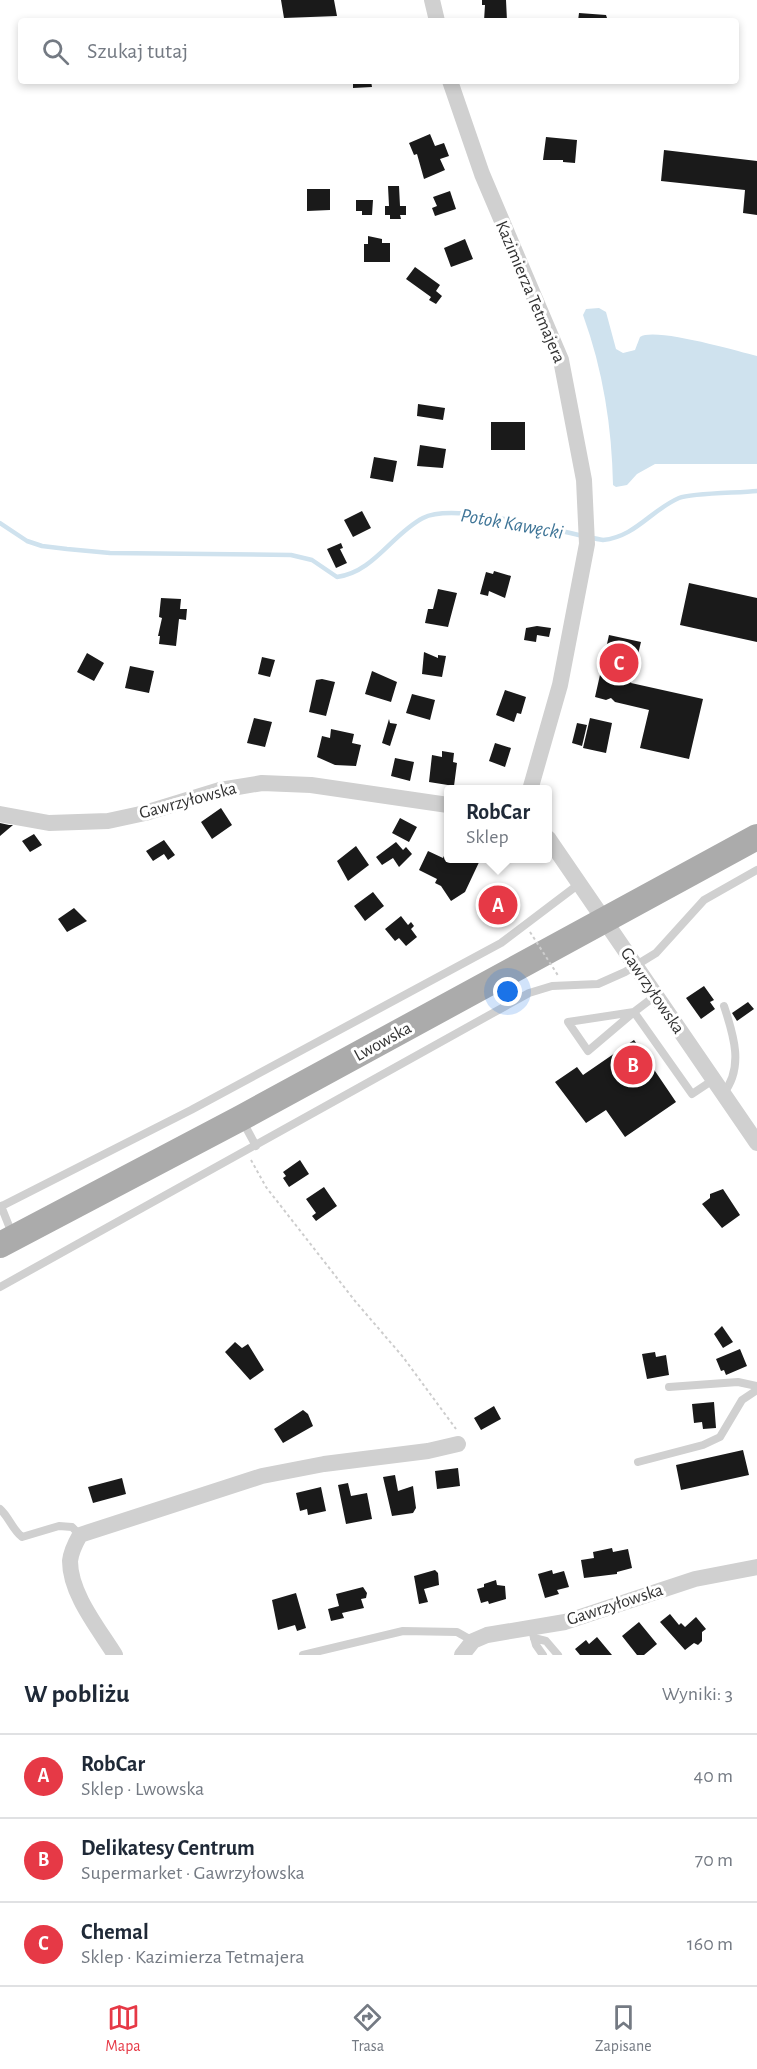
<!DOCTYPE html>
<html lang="pl">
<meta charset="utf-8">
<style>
:root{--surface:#fff;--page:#f6f6f7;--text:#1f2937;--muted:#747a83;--line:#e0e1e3;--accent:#e63946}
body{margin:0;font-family:"Alegreya Sans",sans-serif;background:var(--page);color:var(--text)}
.you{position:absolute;left:508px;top:992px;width:21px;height:21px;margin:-15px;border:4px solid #fff;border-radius:50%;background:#1a73e8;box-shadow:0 0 0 9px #1a73e833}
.badge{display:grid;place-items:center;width:39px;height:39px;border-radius:50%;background:var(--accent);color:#fff;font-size:20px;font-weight:700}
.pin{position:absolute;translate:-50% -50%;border:3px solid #fff;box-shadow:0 2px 6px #0006}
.popup{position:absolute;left:444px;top:785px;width:108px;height:78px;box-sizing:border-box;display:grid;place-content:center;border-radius:6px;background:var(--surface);filter:drop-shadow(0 2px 4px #0005);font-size:20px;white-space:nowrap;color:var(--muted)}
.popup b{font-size:22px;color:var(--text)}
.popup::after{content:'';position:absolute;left:50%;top:100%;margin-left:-12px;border:12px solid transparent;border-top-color:var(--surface)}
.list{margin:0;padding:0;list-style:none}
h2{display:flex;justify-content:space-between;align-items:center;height:78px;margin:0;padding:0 24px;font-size:26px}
h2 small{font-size:20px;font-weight:400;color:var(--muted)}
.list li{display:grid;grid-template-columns:39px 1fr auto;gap:18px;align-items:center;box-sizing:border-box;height:84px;padding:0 24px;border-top:2px solid var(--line)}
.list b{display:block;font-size:22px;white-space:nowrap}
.list p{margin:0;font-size:20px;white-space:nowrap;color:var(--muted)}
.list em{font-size:20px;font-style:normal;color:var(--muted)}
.icon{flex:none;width:33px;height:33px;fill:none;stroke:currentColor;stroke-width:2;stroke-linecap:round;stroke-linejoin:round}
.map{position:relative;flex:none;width:757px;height:1655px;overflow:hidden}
.search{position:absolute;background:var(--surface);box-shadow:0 3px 9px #0003;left:18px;right:18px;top:18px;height:66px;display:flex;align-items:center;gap:15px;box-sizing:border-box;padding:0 21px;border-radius:6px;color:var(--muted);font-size:22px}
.sheet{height:330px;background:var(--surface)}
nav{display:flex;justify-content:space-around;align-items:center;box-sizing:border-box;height:84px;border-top:2px solid var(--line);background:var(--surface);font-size:16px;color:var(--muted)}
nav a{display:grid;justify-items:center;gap:3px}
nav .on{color:var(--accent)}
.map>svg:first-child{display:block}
.water{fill:#cfe2ee}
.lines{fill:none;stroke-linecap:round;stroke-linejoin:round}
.stream{stroke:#cfe2ee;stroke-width:4.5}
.building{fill:#1a1a1a}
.path{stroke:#cdcdcd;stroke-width:2;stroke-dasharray:3 3;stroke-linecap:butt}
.service{stroke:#d0d0d0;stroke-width:8}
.minor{stroke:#d0d0d0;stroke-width:16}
.primary{stroke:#ababab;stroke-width:26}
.path-bridge{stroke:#cdcdcd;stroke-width:2;stroke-dasharray:3 3;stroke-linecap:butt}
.labels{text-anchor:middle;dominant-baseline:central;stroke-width:6;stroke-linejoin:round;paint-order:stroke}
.street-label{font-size:18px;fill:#333;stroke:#fff}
.water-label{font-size:20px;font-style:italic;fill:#3f7597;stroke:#fff}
</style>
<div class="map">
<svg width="757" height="1655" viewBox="0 0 757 1655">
<rect width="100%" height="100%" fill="#fff"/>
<path class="water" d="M599 308 606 312 616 349 623 353 635 350 640 337C655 327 736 351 757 356V464H655L637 474 627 485 616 487 613 485C612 427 603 370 583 315L586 309Z"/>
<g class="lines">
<path class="stream" d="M0 523 27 541 42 546 67 549 110 553 291 555 312 560 337 577C374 572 392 534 423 518 456 501 562 533 603 540 635 537 651 510 679 498 692 493 739 493 757 491"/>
</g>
<path class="building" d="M281 0H334L337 16 284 18Z
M482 0H506L507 21H484L485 5H482Z
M579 13 606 15 608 21H578Z
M359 81H371L372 87 353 88V84H359Z
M430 134 435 146 444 143 449 156 440 159 445 170 424 179 417 154 414 155 409 143Z
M546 137 577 140 575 163 563 162V160H543Z
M664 150 757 161V215L743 213 745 190 661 181Z
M388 186H399L400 206H406V215H400L401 219H390V215H385V206H389Z
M307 189H330V210L307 211Z
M450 191 456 209 435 216 432 208 437 206 433 197Z
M356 200H373L372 215H362V211H356Z
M368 236 382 239V243H390V262H364V244H368Z
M465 239 473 259 451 267 444 248Z
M415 267 440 285 436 291 442 296 436 304 429 300 431 297 406 279Z
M418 404 445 408 443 420 417 416Z
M491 422H525V450H491Z
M420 445 446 449 443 468 417 466Z
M374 457 397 461 393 482 370 478Z
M362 511 371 528 353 537 344 520Z
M341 543 343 548 340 549 347 563 336 568 327 549Z
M494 571 511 576 505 598 489 591 488 596 480 594 486 572 493 574Z
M689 583 757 598V642L680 625Z
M438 589 457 593 448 627 425 623 428 609H433Z
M161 598 181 599 180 609H187L186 620 179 619 176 646 159 644 160 636H158L162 618 159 617Z
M537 626 551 628 549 637 537 635 536 642 524 640 526 628Z
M609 635 641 642 631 683 703 699 689 759 640 748 649 710 615 702 611 698 606 700 595 697Z
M424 652 438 658V655L446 656 442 677 422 674Z
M87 653 104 663 94 681 77 672Z
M262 657 275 660 270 677 258 674Z
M130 666 154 671 149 693 125 688Z
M372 671 397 682 391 702 365 694Z
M322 679 335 682 326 716 309 712 316 680Z
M505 690 526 697 521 714 517 713 514 722 496 715Z
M412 694 435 700 430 720 406 713Z
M254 718 272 722 265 747 247 743Z
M590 718 612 723 606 753 583 748Z
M389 719 390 723 397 724 390 746 382 743Z
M577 723 587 725 582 746 572 743Z
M331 729 354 734 352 743 361 745 356 766 335 765 317 757 322 736 330 738Z
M495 743 511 748 505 767 489 761Z
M442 751 454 753 453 762 457 763 454 786 429 782 432 755 442 757Z
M395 758 414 762 410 781 391 776Z
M221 808 232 825 212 839 201 822Z
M400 818 417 827 409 842 392 833Z
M0 823 9 825H13L0 836Z
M34 834 42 845 30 852 22 841Z
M164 840 175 855 168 860 164 854 153 861 146 851Z
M396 842 403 850 406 847 412 854 399 867 393 858 382 865 376 857Z
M356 846 369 865 348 881 337 861Z
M448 847V858H481L465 892 451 901 441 886 435 883 437 879 419 870 428 851 443 858Z
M373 892 384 906 365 921 354 906Z
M74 908 87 921 67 932 58 919Z
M401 916 408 925 411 922 414 926 411 929 417 937 406 946 399 938 395 941 385 929Z
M704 986 714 1000 710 1002 715 1009 701 1019 686 998Z
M748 1002 754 1009 737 1021 732 1013Z
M634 1040 676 1102 625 1137 606 1110 586 1123 555 1082 577 1067 583 1075Z
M300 1160 309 1174 289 1187 283 1178 286 1176 283 1172Z
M324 1187 337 1206 316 1221 312 1216 316 1213 306 1199Z
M723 1189 740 1215 722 1228 702 1204 710 1198V1194Z
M722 1326 733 1342 723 1348 714 1334Z
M235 1342 242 1348 248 1344 264 1370 250 1380 225 1352Z
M740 1349 747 1366 726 1375 724 1370 721 1371 716 1359Z
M655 1352 656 1357 666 1355 669 1375 647 1379 642 1354Z
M714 1402 716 1428 703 1429 702 1422 694 1423 692 1404Z
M494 1406 501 1419 481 1430 474 1418Z
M303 1410 308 1414 313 1426 283 1443 274 1429Z
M743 1450 749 1475 681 1490 676 1465Z
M458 1468 460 1486 437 1489 435 1471Z
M395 1475 398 1491 413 1486 416 1508 413 1513 392 1516 383 1477Z
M122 1478 126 1494 93 1503 88 1487Z
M348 1483 351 1496 367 1493 372 1519 346 1524 338 1485Z
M321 1487 326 1511 308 1515 307 1509 300 1511 296 1493Z
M612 1548 613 1552 628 1549 632 1568 617 1572V1574L584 1578 581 1560 594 1558 593 1552Z
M435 1570 438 1573 439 1585 424 1589 428 1602 419 1604 414 1576Z
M552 1570 553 1574 564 1571 569 1587 557 1590 559 1594 545 1598 538 1574Z
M496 1580 497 1585 505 1586 506 1599 489 1604 488 1601 481 1603 477 1589 484 1587V1584Z
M363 1587 367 1593 366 1598 361 1599 364 1608 342 1613 344 1618 331 1621 328 1609 339 1606 336 1594Z
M296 1593 306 1628 297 1631 295 1625 278 1630 272 1600Z
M670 1614 679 1625 681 1623 685 1627 696 1617 706 1629 702 1632V1641L698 1645 694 1643 685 1650 660 1622Z
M639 1622 657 1644 644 1655H637L622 1636Z
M597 1637 612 1655H580L575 1649 586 1640 589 1644Z"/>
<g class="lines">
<path class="path" d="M251 1160 266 1187 355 1301 403 1357 456 1429"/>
<path class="service" d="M655 996 634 1012 568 1022 588 1051 634 1012 692 1094 713 1080
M723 1094C744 1068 734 1036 724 1006
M243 1122 256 1146
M1 1206 13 1236
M0 1207 191 1110 501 943 579 884
M0 1287 529 993 552 986 598 984 625 972 656 953 704 900 757 870
M669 1387 738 1382 757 1386
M638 1462 703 1445 720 1437 742 1400 757 1390
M0 1509C9 1517 12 1529 22 1537L59 1526 72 1527 80 1535
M531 1627 536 1645 543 1655
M534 1638 546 1641 558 1655
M303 1655 403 1631 457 1632 473 1641"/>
<path class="minor" d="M432 0 437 21
M450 81 482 174 561 360 584 480 587 544 560 685 530 790
M0 814 49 823 108 821 145 813 220 790 262 783 311 785 448 805
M548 838 757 1143
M115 1655C99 1629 70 1594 70 1561 71 1552 76 1542 80 1535L262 1476 324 1464 428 1451 458 1444
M462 1655 473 1641 487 1635 565 1622 695 1579 757 1567"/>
<path class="primary" d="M0 1245 241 1118 757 837"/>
<path class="path-bridge" d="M530 932 559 977"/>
</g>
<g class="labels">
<g class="street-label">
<text transform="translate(530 292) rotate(67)">Kazimierza Tetmajera</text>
<text transform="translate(188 801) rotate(-15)">Gawrzyłowska</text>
<text transform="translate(652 991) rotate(56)">Gawrzyłowska</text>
<text transform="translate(383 1042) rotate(-29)">Lwowska</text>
<text transform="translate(615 1605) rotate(-18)">Gawrzyłowska</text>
</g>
<g class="water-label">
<text transform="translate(512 524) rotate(10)">Potok Kawęcki</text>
</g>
</g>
</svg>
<div class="you"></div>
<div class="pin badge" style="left:498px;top:905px">A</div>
<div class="popup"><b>RobCar</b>Sklep</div>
<div class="pin badge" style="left:633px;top:1065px">B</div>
<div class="pin badge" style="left:619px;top:663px">C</div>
<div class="search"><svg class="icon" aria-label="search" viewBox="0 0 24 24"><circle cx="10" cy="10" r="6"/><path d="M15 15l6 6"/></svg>Szukaj tutaj</div>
</div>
<section class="sheet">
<h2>W pobliżu<small>Wyniki: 3</small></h2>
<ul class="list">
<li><span class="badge">A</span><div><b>RobCar</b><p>Sklep · Lwowska</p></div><em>40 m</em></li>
<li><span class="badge">B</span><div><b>Delikatesy Centrum</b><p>Supermarket · Gawrzyłowska</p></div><em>70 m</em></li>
<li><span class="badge">C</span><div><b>Chemal</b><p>Sklep · Kazimierza Tetmajera</p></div><em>160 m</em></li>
</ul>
</section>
<nav>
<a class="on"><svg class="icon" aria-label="map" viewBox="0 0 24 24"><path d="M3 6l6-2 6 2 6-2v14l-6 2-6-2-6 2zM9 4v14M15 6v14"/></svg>Mapa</a>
<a><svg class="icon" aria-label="directions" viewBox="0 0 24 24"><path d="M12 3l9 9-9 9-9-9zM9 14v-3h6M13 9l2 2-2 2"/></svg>Trasa</a>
<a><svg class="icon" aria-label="saved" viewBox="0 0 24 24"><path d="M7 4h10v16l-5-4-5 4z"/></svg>Zapisane</a>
</nav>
